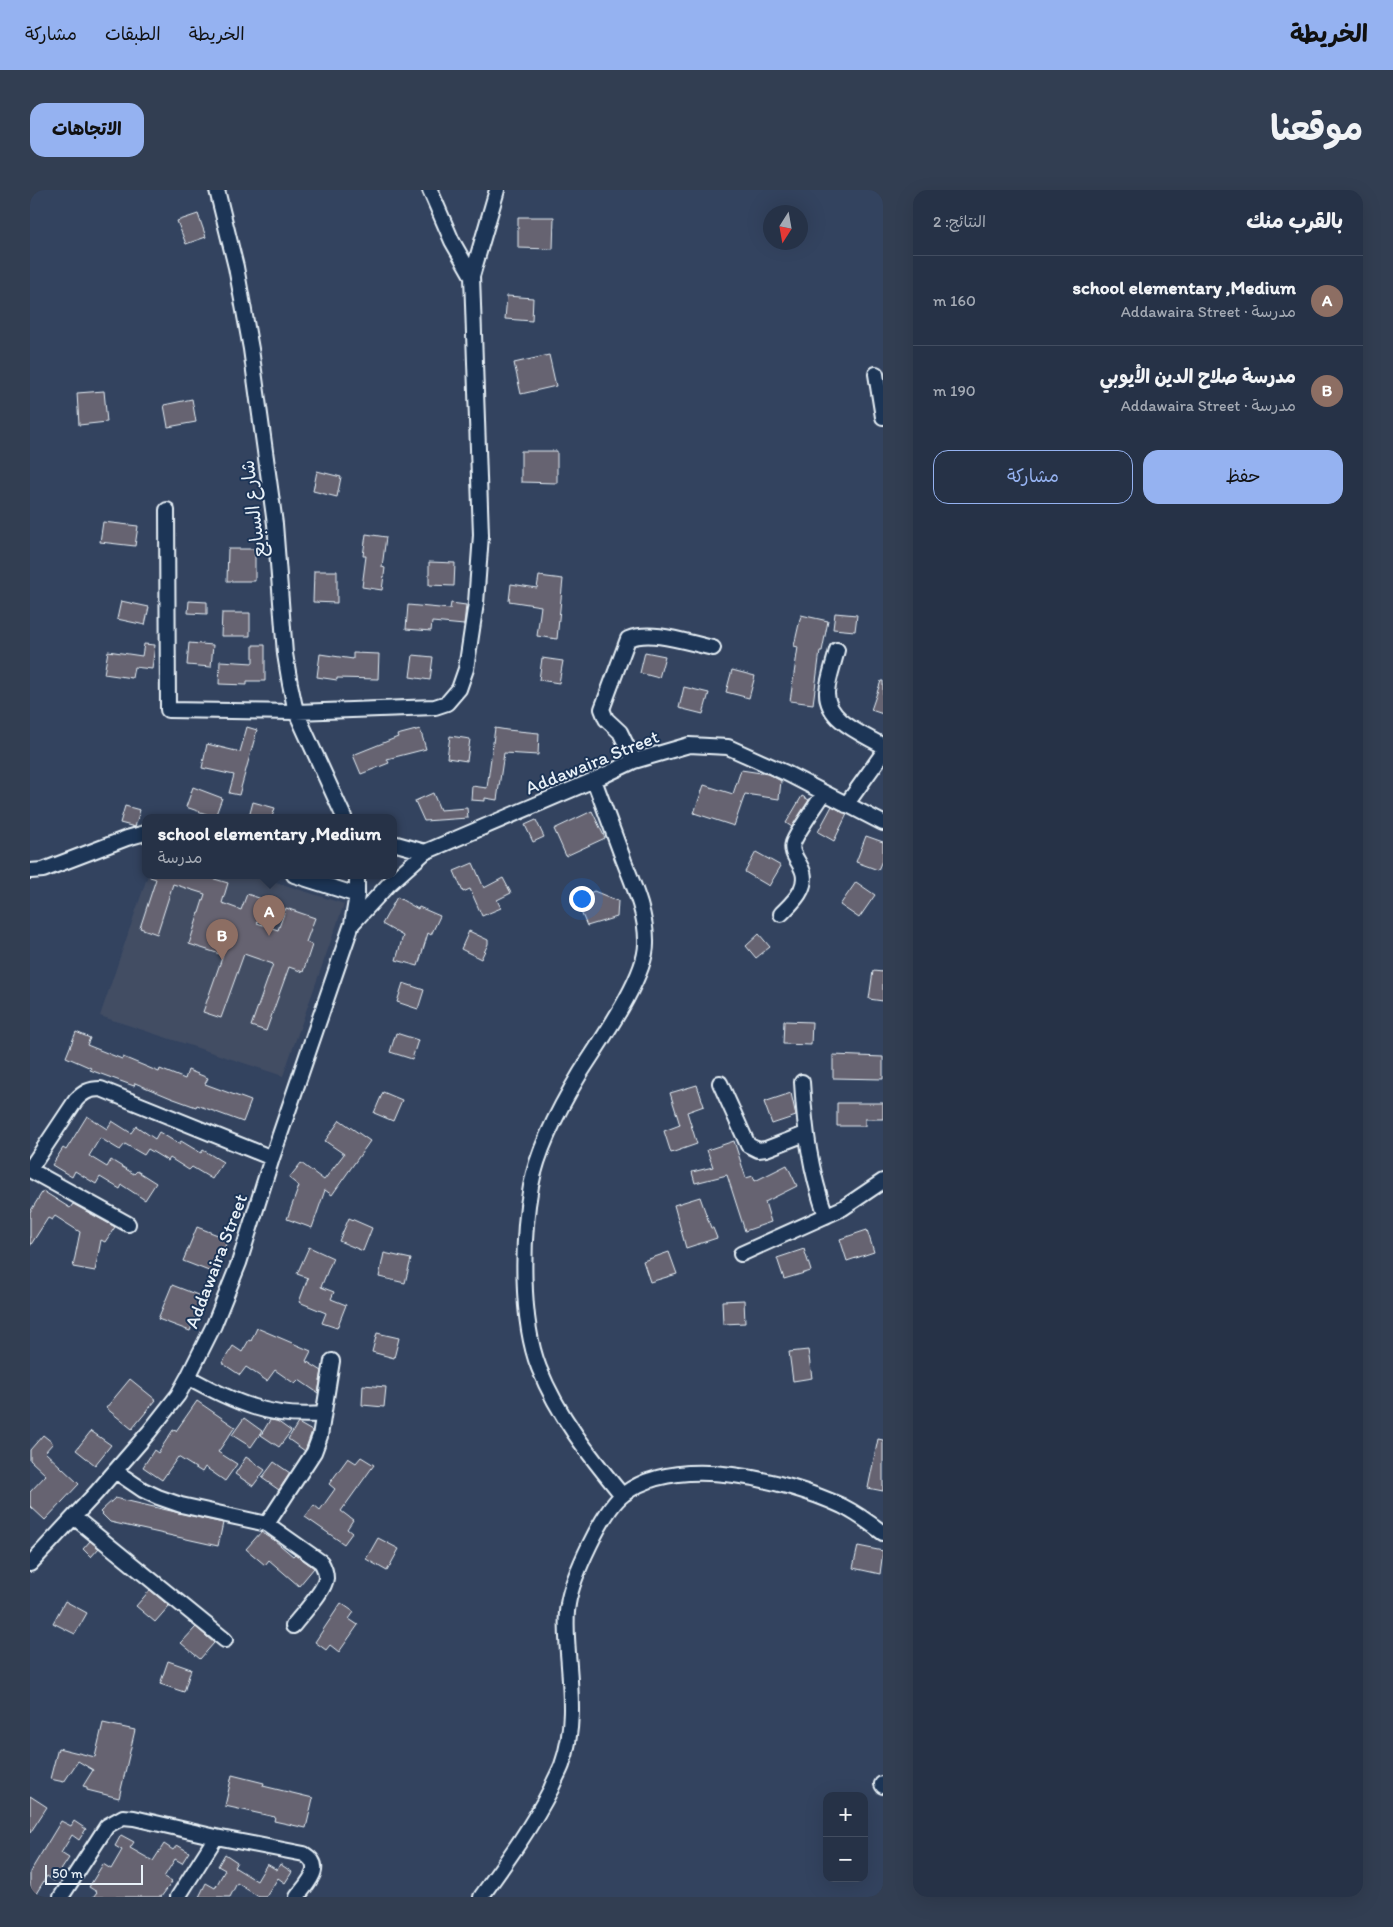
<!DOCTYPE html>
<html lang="ar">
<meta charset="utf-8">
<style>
:root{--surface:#263247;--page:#323e52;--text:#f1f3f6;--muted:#a4aab4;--line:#424d60;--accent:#95b2f1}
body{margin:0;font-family:Itim,"Playpen Sans Arabic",sans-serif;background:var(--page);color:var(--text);direction:rtl}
.controls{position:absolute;right:15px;bottom:15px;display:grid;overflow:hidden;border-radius:10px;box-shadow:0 5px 20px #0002}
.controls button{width:45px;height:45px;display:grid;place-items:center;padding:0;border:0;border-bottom:1px solid var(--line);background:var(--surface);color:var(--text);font:25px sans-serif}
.compass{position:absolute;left:733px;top:15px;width:45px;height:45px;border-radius:50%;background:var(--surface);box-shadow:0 5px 20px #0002;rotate:191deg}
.scale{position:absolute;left:15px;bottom:12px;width:98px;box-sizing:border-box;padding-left:5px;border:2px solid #e8f1f8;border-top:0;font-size:14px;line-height:18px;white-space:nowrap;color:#e8f1f8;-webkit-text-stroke:4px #1d3557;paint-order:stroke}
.you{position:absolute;left:551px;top:708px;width:18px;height:18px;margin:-12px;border:4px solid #fff;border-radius:50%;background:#1a73e8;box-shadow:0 0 0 8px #1a73e833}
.badge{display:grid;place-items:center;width:32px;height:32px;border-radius:50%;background:var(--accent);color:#fff;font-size:16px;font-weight:700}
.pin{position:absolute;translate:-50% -41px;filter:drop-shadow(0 1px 2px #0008)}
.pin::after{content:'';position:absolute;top:26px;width:18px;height:15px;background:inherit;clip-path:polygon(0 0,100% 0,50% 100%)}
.popup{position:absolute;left:112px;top:624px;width:255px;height:65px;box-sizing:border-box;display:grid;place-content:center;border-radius:10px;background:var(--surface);filter:drop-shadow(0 1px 4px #0005);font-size:16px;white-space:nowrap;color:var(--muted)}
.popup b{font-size:19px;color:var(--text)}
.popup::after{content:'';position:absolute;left:50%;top:100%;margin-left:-10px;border:10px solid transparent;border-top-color:var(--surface)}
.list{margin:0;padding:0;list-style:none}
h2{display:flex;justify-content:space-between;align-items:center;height:65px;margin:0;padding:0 20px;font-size:21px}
h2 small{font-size:16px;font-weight:400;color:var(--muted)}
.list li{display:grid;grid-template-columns:32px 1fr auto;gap:15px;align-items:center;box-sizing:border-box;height:90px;padding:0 20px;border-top:1px solid var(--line)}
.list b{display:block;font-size:19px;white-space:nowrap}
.list p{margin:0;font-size:16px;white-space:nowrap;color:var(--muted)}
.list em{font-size:16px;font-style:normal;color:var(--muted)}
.actions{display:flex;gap:10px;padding:15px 20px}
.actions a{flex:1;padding:11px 0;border:1px solid var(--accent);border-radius:15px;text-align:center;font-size:18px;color:var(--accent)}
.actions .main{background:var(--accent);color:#111}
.map{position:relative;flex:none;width:853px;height:1707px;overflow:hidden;direction:ltr;border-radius:15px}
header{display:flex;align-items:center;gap:30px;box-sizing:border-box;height:70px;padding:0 25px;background:var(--accent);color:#111}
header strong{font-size:24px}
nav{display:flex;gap:28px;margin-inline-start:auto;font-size:18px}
.intro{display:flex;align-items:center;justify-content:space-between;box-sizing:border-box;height:120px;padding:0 30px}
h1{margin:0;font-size:35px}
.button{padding:12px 22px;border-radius:15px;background:var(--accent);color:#111;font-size:18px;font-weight:700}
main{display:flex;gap:30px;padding:0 30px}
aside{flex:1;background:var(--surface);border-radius:15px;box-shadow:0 5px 20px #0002}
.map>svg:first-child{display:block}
.built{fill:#424d64}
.building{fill:#666371;stroke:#e8f1f8}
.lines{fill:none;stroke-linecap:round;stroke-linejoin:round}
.minor-casing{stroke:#e8f1f8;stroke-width:18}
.minor{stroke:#1d3557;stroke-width:14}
.labels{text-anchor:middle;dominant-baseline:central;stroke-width:4;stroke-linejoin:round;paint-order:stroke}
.street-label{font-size:19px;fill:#e8f1f8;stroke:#1d3557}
</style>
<header>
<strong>الخريطة</strong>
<nav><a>الخريطة</a><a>الطبقات</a><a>مشاركة</a></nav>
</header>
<div class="intro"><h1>موقعنا</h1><a class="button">الاتجاهات</a></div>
<main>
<aside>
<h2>بالقرب منك<small>النتائج: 2</small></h2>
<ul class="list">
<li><span class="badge" style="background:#8d6e63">A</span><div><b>school elementary ,Medium</b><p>مدرسة · Addawaira Street</p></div><em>160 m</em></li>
<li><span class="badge" style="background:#8d6e63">B</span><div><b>مدرسة صلاح الدين الأيوبي</b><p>مدرسة · Addawaira Street</p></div><em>190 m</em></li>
</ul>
<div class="actions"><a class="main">حفظ</a><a>مشاركة</a></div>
</aside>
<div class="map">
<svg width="853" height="1707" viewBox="0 0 853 1707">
<rect width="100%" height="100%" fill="#33435f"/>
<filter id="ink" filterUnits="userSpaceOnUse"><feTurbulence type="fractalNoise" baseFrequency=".02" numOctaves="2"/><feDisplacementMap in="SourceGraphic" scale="10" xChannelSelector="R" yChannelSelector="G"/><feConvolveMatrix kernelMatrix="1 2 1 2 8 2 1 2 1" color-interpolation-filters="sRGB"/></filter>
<g filter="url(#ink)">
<path class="built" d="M118 685H224L314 714 253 886 70 826Z"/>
<path class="building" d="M168 24 176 47 156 54 147 31Z
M488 27H524L523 59 488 58Z
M477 106 503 108 502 131 475 129Z
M519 165 526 196 491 204 484 173Z
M74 201 77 232 49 235 47 203Z
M162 209 166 232 138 237 134 215Z
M491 261H527V293L491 292Z
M287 281 311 287 307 307 283 301Z
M73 332 108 336 105 356 70 352Z
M336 344 356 347 352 377 355 378 352 400 332 397 336 366H333Z
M198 359H225V391H197Z
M399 372 425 373 424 396 399 395Z
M284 381H307V413L283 412Z
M509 386 533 389 527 449 507 446 511 416 479 411 481 394 507 398Z
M91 411 119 417 115 435 87 429Z
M159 411 177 412V424L158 423Z
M421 413 436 415 434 435 402 432 401 441 376 439 378 415 420 419Z
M192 423H220V446H191Z
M805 423 827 425 825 441 803 439Z
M771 425 798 431 792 461H790L783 514 760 511 768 457 764 456Z
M159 453 183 455 181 477 157 475Z
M114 454 125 455 122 479 104 477 102 488 74 484 78 461 112 466Z
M223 455H235V491H217V495L189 494 190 471 223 473Z
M615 462 635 466 629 488 610 483Z
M323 463 349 464 348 489 307 488V490L287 487 290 464 323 469Z
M383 465 403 467 400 490 380 487Z
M512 468 533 471 529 493 509 490Z
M702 480 725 486 719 508 696 502Z
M851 491H853V524L841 520Z
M654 497 679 503 673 524 649 518Z
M217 537 227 540 209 605 199 603 204 585 172 578 177 554 210 562Z
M465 538 477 540 509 543 508 565 474 563 467 610 455 608V611L441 610 442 596 457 598Z
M390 539 396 559 357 569 359 573 331 584 323 565 368 547 367 545Z
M420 546 440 549 437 571 417 568Z
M711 580 738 584 751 591 749 609 715 604 704 636 664 623 674 595 703 604Z
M163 597 192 608 185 627 156 617Z
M403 603 410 620 437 618 438 628 394 631 385 611Z
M772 606 779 610 762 637 756 633Z
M223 612 245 618 242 627H219Z
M95 616 110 620 105 637 90 633Z
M802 616 817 624 804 651 788 642Z
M562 621 575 648 536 666 524 639Z
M506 630 514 647 503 652 495 635Z
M836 646 853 652V668L848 680 826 672Z
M726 662 751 676 739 696 715 682Z
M443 673 454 698 473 688 481 703 467 710 471 718 452 726 440 699 433 702 424 681Z
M121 685H171L198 693 192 713 211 720 217 704 235 710 227 733 248 740 256 718 285 728 276 752 282 755 273 782 259 777 236 841 221 836 243 774 214 764 191 828 173 822 193 765 159 754 175 704 143 694 127 744 110 738 126 689 120 687Z
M826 692 845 705 829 728 810 715Z
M564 701 588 711 587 727 557 736 546 710Z
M367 707 388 719 389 717 410 726 401 745 398 743 388 776 366 770 373 746 352 734Z
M439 741 458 750V754L451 769 431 759Z
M729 744 740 757 726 768 716 756Z
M843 781 853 782V811L839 809Z
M373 793 394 800 388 819 367 812Z
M754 831 782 832 781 855 753 854Z
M46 842 60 848 57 855 92 869 93 867 129 882 130 879 155 889 158 880 178 888 175 894 221 911 213 932 167 915 166 917 141 908 105 893 104 896 60 880 61 878 36 867Z
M366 843 388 850 382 869 360 862Z
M803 865 853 867V889L803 888Z
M667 895 674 916 657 922 667 954 641 963 634 941 650 935 640 903Z
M353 902 372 910 363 931 344 923Z
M761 903 766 926 742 934 734 912Z
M807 913H853V929H835V936H807Z
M57 926 77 939 82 931 101 943 106 936 125 949 129 942 149 954 151 951 171 963 173 960 193 972 182 989 162 977 159 980 140 968 138 971 118 959 114 965 95 954 90 960 70 948 59 966 77 977 81 970 104 984 107 981 126 993 115 1010 92 995 90 999 70 987 66 994 45 981 42 987 22 975 33 958 36 960Z
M310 930 340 951 302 1005 295 1000 282 1038 257 1029 269 996 259 988 271 973 294 990 314 964 295 951Z
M704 951 716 988 723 986 725 991 757 975 767 996 735 1012 741 1032 715 1041 697 985 665 993 662 982 683 977 677 960Z
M13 1001 40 1018 43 1014 85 1037 75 1052 71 1050 65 1081 43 1077 50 1042 25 1026 22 1030 18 1028 0 1056V1022Z
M670 1007 681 1038H683L687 1048 656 1058 644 1015Z
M319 1028 342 1038 333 1061 309 1051Z
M167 1037 198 1049 184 1083 153 1071Z
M837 1040 844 1062 817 1071 810 1049Z
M279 1057 303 1068 291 1097 304 1102 301 1109 316 1115 307 1138 292 1133 296 1123 269 1112 278 1088 267 1084Z
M774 1059 781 1081 754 1089 747 1068Z
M639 1062 647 1084 620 1092 613 1071Z
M354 1063 381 1069 375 1093 349 1087Z
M142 1095 173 1107 160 1141 128 1129Z
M714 1110 715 1133 693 1134 692 1111Z
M227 1138 281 1161 276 1171 292 1181 288 1203 269 1190 265 1194 245 1180 237 1191 216 1177 210 1185 192 1173 203 1156 212 1162 219 1150 221 1151Z
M347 1143 369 1148 364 1168 342 1162Z
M778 1160 782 1188 763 1191 759 1162Z
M100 1189 126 1210 102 1239 76 1218Z
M333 1195 356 1197 354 1217 332 1215Z
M167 1211 205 1237 188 1262 207 1274 195 1291 175 1277 172 1282 148 1267 132 1290 113 1277 124 1260 128 1263 143 1240 146 1241Z
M214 1228 232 1241 221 1257 202 1245Z
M240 1230 247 1231 261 1241 249 1257 231 1245Z
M268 1233 282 1241 275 1261 258 1249Z
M61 1241 81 1255 65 1275 46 1260Z
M13 1245 23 1253 15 1262 49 1294 15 1330 0 1316V1302L16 1285 0 1270V1260Z
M848 1249 853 1250V1301L838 1298Z
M216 1267 235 1280 223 1296 205 1284Z
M331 1267 344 1275 311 1321 323 1330 317 1339 322 1343 314 1354 275 1327 284 1315 290 1320 305 1299 299 1294 318 1268 326 1273Z
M244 1272 260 1283 249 1300 232 1288Z
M85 1308 193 1333 188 1356 80 1332 70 1322Z
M231 1342 244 1350 263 1366 265 1364 284 1378 269 1396 239 1370 235 1375 216 1359Z
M348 1348 369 1359 357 1381 336 1369Z
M60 1351 69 1358 61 1367 53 1359Z
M828 1356 853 1361 850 1384 823 1378Z
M120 1400 139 1416 125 1432 106 1416Z
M35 1411 57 1423 45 1444 23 1433Z
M311 1413 324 1422 319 1429 328 1435 309 1462 300 1455 296 1460 285 1452Z
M166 1437 184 1453 170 1469 151 1453Z
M138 1471 161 1479 154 1502 130 1494Z
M73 1533 105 1540 89 1608 57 1600V1597L53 1596 63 1580 48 1571 34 1592 20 1589 28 1558 65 1567Z
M202 1585 234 1593 233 1596 283 1608 276 1638 244 1631 245 1627 195 1616Z
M0 1606 17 1617 0 1643Z
M31 1631 41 1636 44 1631 56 1639 49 1650 42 1645 31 1663 39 1668 24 1691 17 1686 4 1707H0V1682Z
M91 1645 104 1652 100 1658 123 1671 134 1654 143 1660 147 1655 159 1662 152 1673 145 1669 134 1687 142 1692 131 1707H63L67 1702 59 1697 73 1674 81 1679 92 1660 85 1656Z
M195 1664 207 1672 204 1677 227 1691 237 1674 247 1680 250 1674 262 1682 255 1693 248 1688 236 1707H229L207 1693 200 1707H169L176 1693 185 1698 195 1680 188 1676Z"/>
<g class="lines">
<defs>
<path id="minor" d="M187 0 206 77 221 159 245 334 255 464 260 494 266 522 314 627
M400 0 422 51 442 86
M846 184 853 227
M137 320 138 520 266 522 405 517 417 513 429 499 436 479 446 413 451 345 442 86 467 0
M807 460C804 473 798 489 797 502 796 531 833 544 853 556
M604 571 590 542 576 529 572 519 598 449C622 439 658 453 683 458
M564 590C574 617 584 644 594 671 604 696 617 726 616 754 616 787 570 852 551 882 531 915 508 957 501 996 492 1046 490 1130 509 1178 528 1226 560 1266 592 1305
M816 615 853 563
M363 653 395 662
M0 681 13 680 97 648 115 643
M264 685 327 705
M751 724C758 717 767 709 771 700 782 677 758 669 763 653 768 640 786 616 794 603
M322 734 359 694 395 662 564 590 604 571 659 555 698 557 756 583 853 633
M772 892C775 941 780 980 796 1026
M690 893 718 955 728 960 736 959 775 944
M0 979 46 910C54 902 59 899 71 899L242 968
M0 980 98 1034
M711 1064 813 1018 853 991
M158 1187C203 1212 241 1229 293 1224
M85 1281 113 1300 128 1307 151 1315 237 1334 291 1372C294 1377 296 1382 296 1388 295 1401 271 1425 263 1436
M44 1327 195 1450
M237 1334 284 1262 290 1246 302 1171
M0 1374 66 1303 119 1242 148 1205 158 1187 184 1135 209 1073 242 968 322 734 327 705V685
M852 1594 853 1596
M31 1707 77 1636 93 1627 104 1628 186 1647 274 1664C296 1677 277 1693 267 1707
M148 1707 186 1647
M451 1707C476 1672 501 1638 521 1599 524 1591 529 1583 532 1575 545 1539 541 1501 538 1463 537 1447 535 1430 538 1414 542 1388 573 1319 594 1304 648 1263 756 1290 812 1316 826 1323 840 1333 853 1343"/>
</defs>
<use href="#minor" class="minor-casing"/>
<use href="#minor" class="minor"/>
</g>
</g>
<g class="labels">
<g class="street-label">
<text transform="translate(223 319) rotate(-97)">شارع السبايع</text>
<text transform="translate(562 572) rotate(-22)">Addawaira Street</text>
<text transform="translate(186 1071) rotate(-69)">Addawaira Street</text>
</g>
</g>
</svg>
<div class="controls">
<button>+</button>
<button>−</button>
</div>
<svg class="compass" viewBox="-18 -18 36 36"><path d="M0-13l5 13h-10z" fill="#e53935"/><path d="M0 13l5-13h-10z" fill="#a4aab4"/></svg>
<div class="scale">50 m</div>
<div class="you"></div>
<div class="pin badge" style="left:239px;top:746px;background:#8d6e63">A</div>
<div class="popup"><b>school elementary ,Medium</b>مدرسة</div>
<div class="pin badge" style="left:192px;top:770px;background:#8d6e63">B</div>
</div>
</main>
